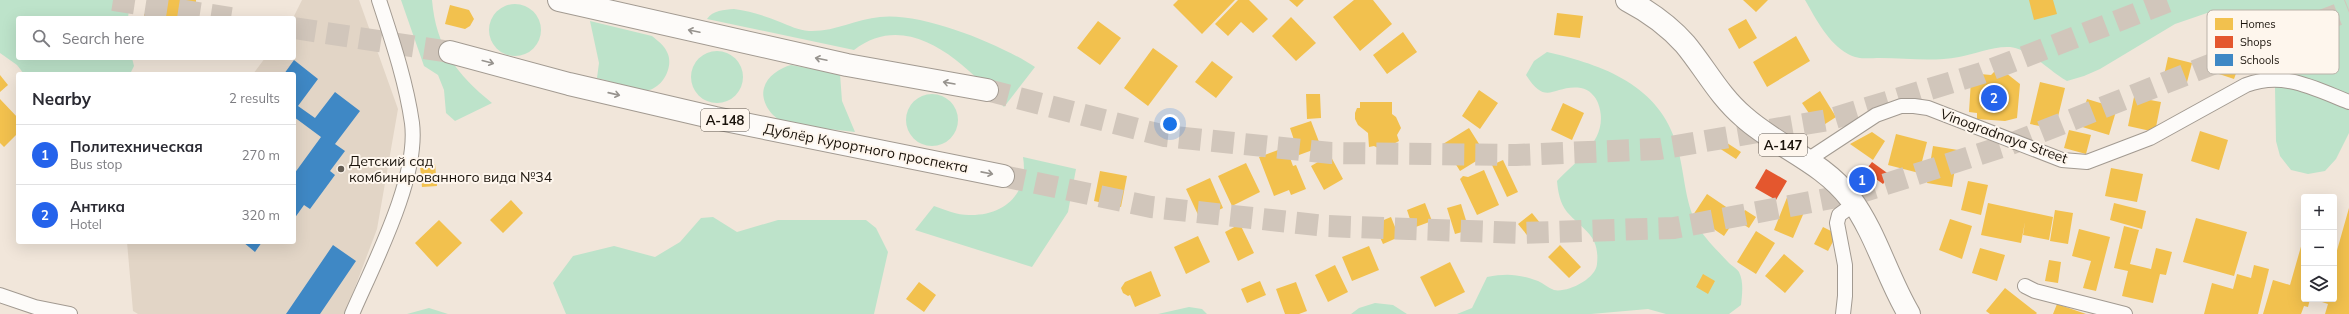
<!DOCTYPE html>
<meta charset="utf-8">
<style>
:root{--surface:#fff;--page:#f7f7f7;--text:#2b2b33;--muted:#7c7c81;--line:#e1e1e2;--accent:#2563eb}
body{margin:0;font-family:Mulish,sans-serif;background:var(--page);color:var(--text)}
.controls{position:absolute;right:12px;bottom:12px;display:grid;overflow:hidden;border-radius:4px;box-shadow:0 4px 16px #0002}
.controls button{width:36px;height:36px;display:grid;place-items:center;padding:0;border:0;border-bottom:1px solid var(--line);background:var(--surface);color:var(--text);font:20px sans-serif}
.you{position:absolute;left:1170px;top:124px;width:14px;height:14px;margin:-10px;border:3px solid #fff;border-radius:50%;background:#1a73e8;box-shadow:0 0 0 6px #1a73e833}
.badge{display:grid;place-items:center;width:26px;height:26px;border-radius:50%;background:var(--accent);color:#fff;font-size:13px;font-weight:700}
.pin{position:absolute;translate:-50% -50%;border:2px solid #fff;box-shadow:0 1px 4px #0006}
.list{margin:0;padding:0;list-style:none}
h2{display:flex;justify-content:space-between;align-items:center;height:52px;margin:0;padding:0 16px;font-size:17px}
h2 small{font-size:13px;font-weight:400;color:var(--muted)}
.list li{display:grid;grid-template-columns:26px 1fr auto;gap:12px;align-items:center;box-sizing:border-box;height:60px;padding:0 16px;border-top:1px solid var(--line)}
.list b{display:block;font-size:15px;white-space:nowrap}
.list p{margin:0;font-size:13px;white-space:nowrap;color:var(--muted)}
.list em{font-size:13px;font-style:normal;color:var(--muted)}
.icon{flex:none;width:22px;height:22px;fill:none;stroke:currentColor;stroke-width:2;stroke-linecap:round;stroke-linejoin:round}
.map{position:relative;flex:none;width:2349px;height:314px;overflow:hidden}
.search{position:absolute;background:var(--surface);box-shadow:0 4px 16px #0002;left:16px;top:16px;width:280px;height:44px;display:flex;align-items:center;gap:10px;box-sizing:border-box;padding:0 14px;border-radius:4px;color:var(--muted);font-size:15px}
.panel{position:absolute;background:var(--surface);box-shadow:0 4px 16px #0002;left:16px;top:72px;width:280px;height:172px;border-radius:4px}
.map>svg:first-child{display:block}
.education{fill:#e2d5c6}
.green{fill:#bde3ca}
.homes{fill:#f2c14e}
.shops{fill:#e4572e}
.schools{fill:#3f88c5}
.lines{fill:none;stroke-linecap:round;stroke-linejoin:round}
.primary-tunnel{stroke:#d1c6bb;stroke-width:22;stroke-dasharray:22 11;stroke-linecap:butt}
.minor-casing{stroke:#a29a91;stroke-width:16}
.primary-casing{stroke:#a29a91;stroke-width:24}
.minor{stroke:#fdfbf9;stroke-width:14}
.primary{stroke:#fdfbf9;stroke-width:22}
.oneway{stroke:#97938e}
.poi-dot{fill:#655d53;stroke:#fef6ed;stroke-width:1.5}
.labels{text-anchor:middle;dominant-baseline:central;stroke-width:4;stroke-linejoin:round;paint-order:stroke}
.shield{fill:#fef6ed;stroke:#5e574f;stroke-width:1}
.shield-label{font-size:13px;font-weight:bold;fill:#1a130b}
.street-label{font-size:14px;fill:#1a130b;stroke:#fef6ed}
.poi-label{font-size:14px;fill:#1a130b;stroke:#fef6ed;text-anchor:start}
.key{fill:#fef6ed;stroke:#bab2a9;stroke-width:1}
.key-label{font-size:11px;fill:#1a130b}
</style>
<div class="map">
<svg width="2349" height="314" viewBox="0 0 2349 314">
<rect width="100%" height="100%" fill="#f1e6da"/>
<path class="education" d="M302 0H359L398 109 377 229 345 314H138L133 311 127 242H294V74H253L265 58H294L293 18Z"/>
<path class="green" d="M0 0H130L128 18H18V58H132L134 66 130 74H24L17 65 0 53Z
M401 0H432C436 47 456 74 492 103L455 121 446 113 444 90 438 75 424 66Z
M1805 0H2349V133L2336 159 2325 171 2308 174 2291 170 2280 156 2276 141 2275 88 2264 37 2254 25 2240 17 2207 13 2175 24 2100 69 2084 76 2067 81C2049 71 2030 49 2010 47 1993 46 1975 54 1959 57 1932 62 1907 58 1880 58 1868 58 1859 60 1848 54 1828 43 1816 19 1805 0Z
M489 30a26 26 0 1 1 52 0a26 26 0 1 1-52 0Z
M734 9C750 11 765 16 780 22 790 26 798 30 809 31 835 32 856 19 880 17 922 12 1000 44 1035 67L1004 107C968 66 910 7 854 50L707 19C713 10 724 10 734 9Z
M590 21 652 36C658 41 664 45 667 52 674 65 664 86 649 90 642 91 606 80 597 78L599 63Z
M691 77a26 26 0 1 1 52 0a26 26 0 1 1-52 0Z
M1547 52C1603 65 1660 85 1677 146 1685 173 1684 200 1697 225 1705 239 1717 250 1728 262 1731 265 1737 269 1739 272 1744 282 1742 295 1741 305L1729 314H1666L1648 309 1591 314H1457L1472 308 1487 277C1507 273 1518 274 1538 281 1543 283 1548 288 1554 290 1567 293 1596 279 1597 264 1600 235 1584 231 1567 212 1560 203 1558 192 1557 181 1578 159 1611 138 1598 103 1596 97 1589 89 1581 88 1553 84 1547 108 1526 75L1534 61Z
M791 65 840 74 842 101 855 132C832 129 807 128 784 122 772 118 760 101 764 88 767 76 780 68 791 65Z
M906 120a26 26 0 1 1 52 0a26 26 0 1 1-52 0Z
M1023 157 1076 169 1068 212 1032 267 915 230 934 206C945 210 957 215 969 215 1005 216 1029 193 1023 157Z
M713 217 737 232 778 220H866L876 228 888 252 874 314H566L553 283 573 256 614 246 655 257 680 242 701 218Z
M1375 303 1393 305 1407 314H1351L1359 308Z
M1189 307 1202 309 1207 314H1158Z
M429 308 448 314H407Z"/>
<path class="homes" d="M161 0H196V5L180 7 181 18H144V14L163 12Z
M1178 0H1235L1202 34 1173 5Z
M1238 0H1249L1268 19 1253 33 1241 22 1228 36 1215 24Z
M1289 0H1304L1297 7Z
M1354 0H1373L1392 24 1360 51 1333 17Z
M1743 0H1768L1756 12Z
M2029 0H2053L2057 14 2034 20Z
M450 5 469 10 474 19 470 26 465 29 445 24Z
M1557 13 1583 16 1580 38 1554 35Z
M1291 17 1316 43 1296 61 1272 36Z
M1746 19 1757 38 1739 49 1728 29Z
M1098 21 1121 38 1100 65 1077 48Z
M1403 32 1417 52 1387 74 1373 55Z
M1796 36 1810 61 1767 87 1753 62Z
M2218 38 2245 48 2234 79 2207 70Z
M1153 48 1178 66 1148 106 1124 88Z
M2168 57 2192 63 2186 86 2163 80Z
M1212 61 1233 77 1216 98 1195 82Z
M1994 72 2006 73 2020 84 2017 118 2005 121 1977 119V113L1969 112 1971 80 1979 81 1980 74 1991 75Z
M0 75 8 85 0 92Z
M2040 82 2065 88 2055 129 2030 124Z
M1479 90 1498 103 1480 129 1462 116Z
M1820 91 1836 117 1819 128 1802 103Z
M1306 94H1320L1321 118 1307 119Z
M2134 97 2161 102 2155 132 2128 126Z
M0 99 18 118V133L4 147 0 143Z
M2087 99 2117 108 2109 135 2079 126Z
M1360 102H1392V114L1396 117 1401 128 1397 135 1399 141 1382 150 1374 146 1369 147 1368 133 1358 125 1355 119V113L1357 108H1360Z
M1563 103 1584 113 1572 140 1551 130Z
M1311 121 1321 147 1299 155 1290 128Z
M1469 128 1486 155 1460 171 1443 144Z
M2069 130 2091 135 2086 154 2064 148Z
M2200 131 2228 140 2219 170 2191 161Z
M1872 132 1885 141 1873 160 1850 144Z
M1896 134 1927 142 1919 173 1888 165Z
M1724 141 1741 152 1736 159 1719 148Z
M1933 146 1958 150 1952 187 1927 183Z
M1286 147 1293 166 1296 165 1306 189 1291 195 1289 190 1274 196 1259 157Z
M1330 155 1343 179 1324 190 1311 166Z
M1503 160 1518 192 1507 197 1492 165Z
M1246 163 1260 192 1232 206 1218 176Z
M435 164 437 186 422 187 420 165Z
M2111 168 2143 174 2137 202 2105 196Z
M1484 170 1499 205 1477 215 1460 179 1463 176 1468 177Z
M1100 171 1127 176 1121 207 1094 201Z
M1210 178 1223 208 1200 219 1186 189Z
M1968 181 1988 185 1981 215 1961 210Z
M1707 194 1738 215 1724 236 1693 215Z
M1788 195 1808 203 1793 238 1774 230Z
M511 200 523 213 503 233 490 220Z
M1425 203 1432 221 1413 228 1407 210Z
M1988 203 2053 217 2049 240 2023 235 2025 222 2021 243 1981 235Z
M2114 203 2146 211 2142 229 2110 220Z
M1461 204 1469 230 1455 234 1447 208Z
M2349 208V314H2325L2328 304 2322 302 2323 299H2334V261Z
M1745 210 1756 217 1749 228 1738 221Z
M2055 210 2073 213 2068 244 2050 241Z
M1532 213 1545 229 1531 240 1518 224Z
M1391 217 1399 237 1383 244 1374 224Z
M2196 218 2247 232 2234 276 2183 262Z
M1950 219 1972 226 1962 259 1939 250Z
M439 220 462 243 437 267 415 243Z
M1240 224 1254 253 1238 261 1225 232Z
M2124 226 2139 230 2130 264 2151 269 2156 248 2172 252 2166 275 2160 274 2153 303 2122 296 2128 271 2114 268Z
M1823 227 1837 234 1828 251 1814 244Z
M2079 229 2110 237 2096 291 2083 288 2091 261 2072 256Z
M1756 231 1775 243 1756 274 1737 262Z
M1198 236 1210 262 1186 274 1174 247Z
M2302 243 2304 244V299H2310L2308 307 2304 306 2301 314H2263L2273 280 2290 285Z
M1560 245 1581 267 1569 278 1548 257Z
M1369 246 1379 270 1352 281 1342 257Z
M1980 248 2005 255 1997 281 1972 273Z
M1784 254 1804 271 1785 293 1765 276Z
M2049 260 2061 262 2058 283 2045 281Z
M1450 262 1465 292 1435 307 1420 277Z
M1335 265 1348 292 1328 302 1315 275Z
M2254 265 2269 269 2258 314H2204L2212 283 2233 289 2237 274 2251 278Z
M1151 271 1161 296 1135 307 1130 295 1128 296 1123 293 1121 288 1125 282Z
M1703 274 1715 281 1708 294 1696 287Z
M1260 281 1266 295 1247 303 1241 289Z
M919 282 936 295 924 312 906 299Z
M1296 282 1307 311 1299 314H1285L1276 289Z
M2005 288 2037 313 2036 314H1990L1986 311Z
M2057 304 2086 314H2053Z"/>
<path class="shops" d="M1872 162 1890 175 1883 184 1865 171Z
M1766 169 1787 181 1776 200 1755 188Z"/>
<path class="schools" d="M294 60 318 79 298 106 315 118 335 92 360 111 335 144 345 151 330 171 335 175 310 209 304 205 294 219V174L321 137 294 117V74H284Z
M243 242H262L255 252Z
M333 245 356 261 320 314H286Z"/>
<g class="lines">
<path class="primary-tunnel" d="M113 0 231 18
M294 28 450 52
M987 90 1165 136 1331 153 1516 155 1659 149 1828 120 1982 73 2172 0
M1003 176 1151 207 1326 226 1522 233 1674 228 1858 193 2008 145 2349 10"/>
<defs>
<path id="minor" d="M1806 161 1876 115 1901 106H1914L1928 108 2062 160 2087 162 2150 138 2246 85C2284 71 2313 88 2349 102
M2025 286 2035 291 2125 314
M0 295 35 307 70 314
M352 314C374 263 419 178 412 123 406 81 392 40 379 0
M1843 314 1845 296V265L1837 223 1839 215 1854 204"/>
<path id="primary" d="M559 0 847 65 987 90
M1627 0C1648 11 1669 26 1685 44 1705 68 1719 96 1744 117 1776 146 1823 162 1850 198 1876 233 1887 277 1909 314
M450 52 569 84 715 118 1003 176"/>
</defs>
<use href="#minor" class="minor-casing"/>
<use href="#primary" class="primary-casing"/>
<use href="#minor" class="minor"/>
<use href="#primary" class="primary"/>
</g>
<defs><path id="oneway-shaft" d="M-6 0H5M1.5-3L5.5 0L1.5 3" fill="none" stroke-width="1.6" stroke-linecap="round" stroke-linejoin="round"/></defs>
<g class="oneway">
<use href="#oneway-shaft" transform="translate(694 31) rotate(-168)"/>
<use href="#oneway-shaft" transform="translate(821 59) rotate(-168)"/>
<use href="#oneway-shaft" transform="translate(488 62) rotate(15)"/>
<use href="#oneway-shaft" transform="translate(949 83) rotate(-170)"/>
<use href="#oneway-shaft" transform="translate(614 94) rotate(13)"/>
<use href="#oneway-shaft" transform="translate(987 173) rotate(11)"/>
</g>
<circle class="poi-dot" cx="341" cy="169" r="4"/>
<g class="labels">
<g class="shield">
<rect x="701" y="109" width="48" height="22" rx="3"/>
<rect x="1759" y="134" width="48" height="22" rx="3"/>
</g>
<g class="shield-label">
<text x="725" y="120">А-148</text>
<text x="1783" y="145">А-147</text>
</g>
<g class="street-label">
<text transform="translate(2004 136) rotate(20)">Vinogradnaya Street</text>
<text transform="translate(866 148) rotate(11)">Дублёр Курортного проспекта</text>
</g>
<g class="poi-label">
<text x="349" y="161">Детский сад<tspan x="349" dy="16">комбинированного вида №34</tspan></text>
</g>
</g>
<rect x="2207" y="10" width="132" height="64" rx="6" class="key"/>
<rect x="2215" y="18" width="18" height="12" fill="#f2c14e"/>
<rect x="2215" y="36" width="18" height="12" fill="#e4572e"/>
<rect x="2215" y="54" width="18" height="12" fill="#3f88c5"/>
<g class="key-label">
<text x="2240" y="28">Homes</text>
<text x="2240" y="46">Shops</text>
<text x="2240" y="64">Schools</text>
</g>
</svg>
<div class="controls">
<button>+</button>
<button>−</button>
<button><svg class="icon" aria-label="layers" viewBox="0 0 24 24"><path d="M12 4l9 5-9 5-9-5zM3 14l9 5 9-5"/></svg></button>
</div>
<div class="you"></div>
<div class="pin badge" style="left:1862px;top:180px">1</div>
<div class="pin badge" style="left:1994px;top:98px">2</div>
<div class="search"><svg class="icon" aria-label="search" viewBox="0 0 24 24"><circle cx="10" cy="10" r="6"/><path d="M15 15l6 6"/></svg>Search here</div>
<section class="panel">
<h2>Nearby<small>2 results</small></h2>
<ul class="list">
<li><span class="badge">1</span><div><b>Политехническая</b><p>Bus stop</p></div><em>270 m</em></li>
<li><span class="badge">2</span><div><b>Антика</b><p>Hotel</p></div><em>320 m</em></li>
</ul>
</section>
</div>
